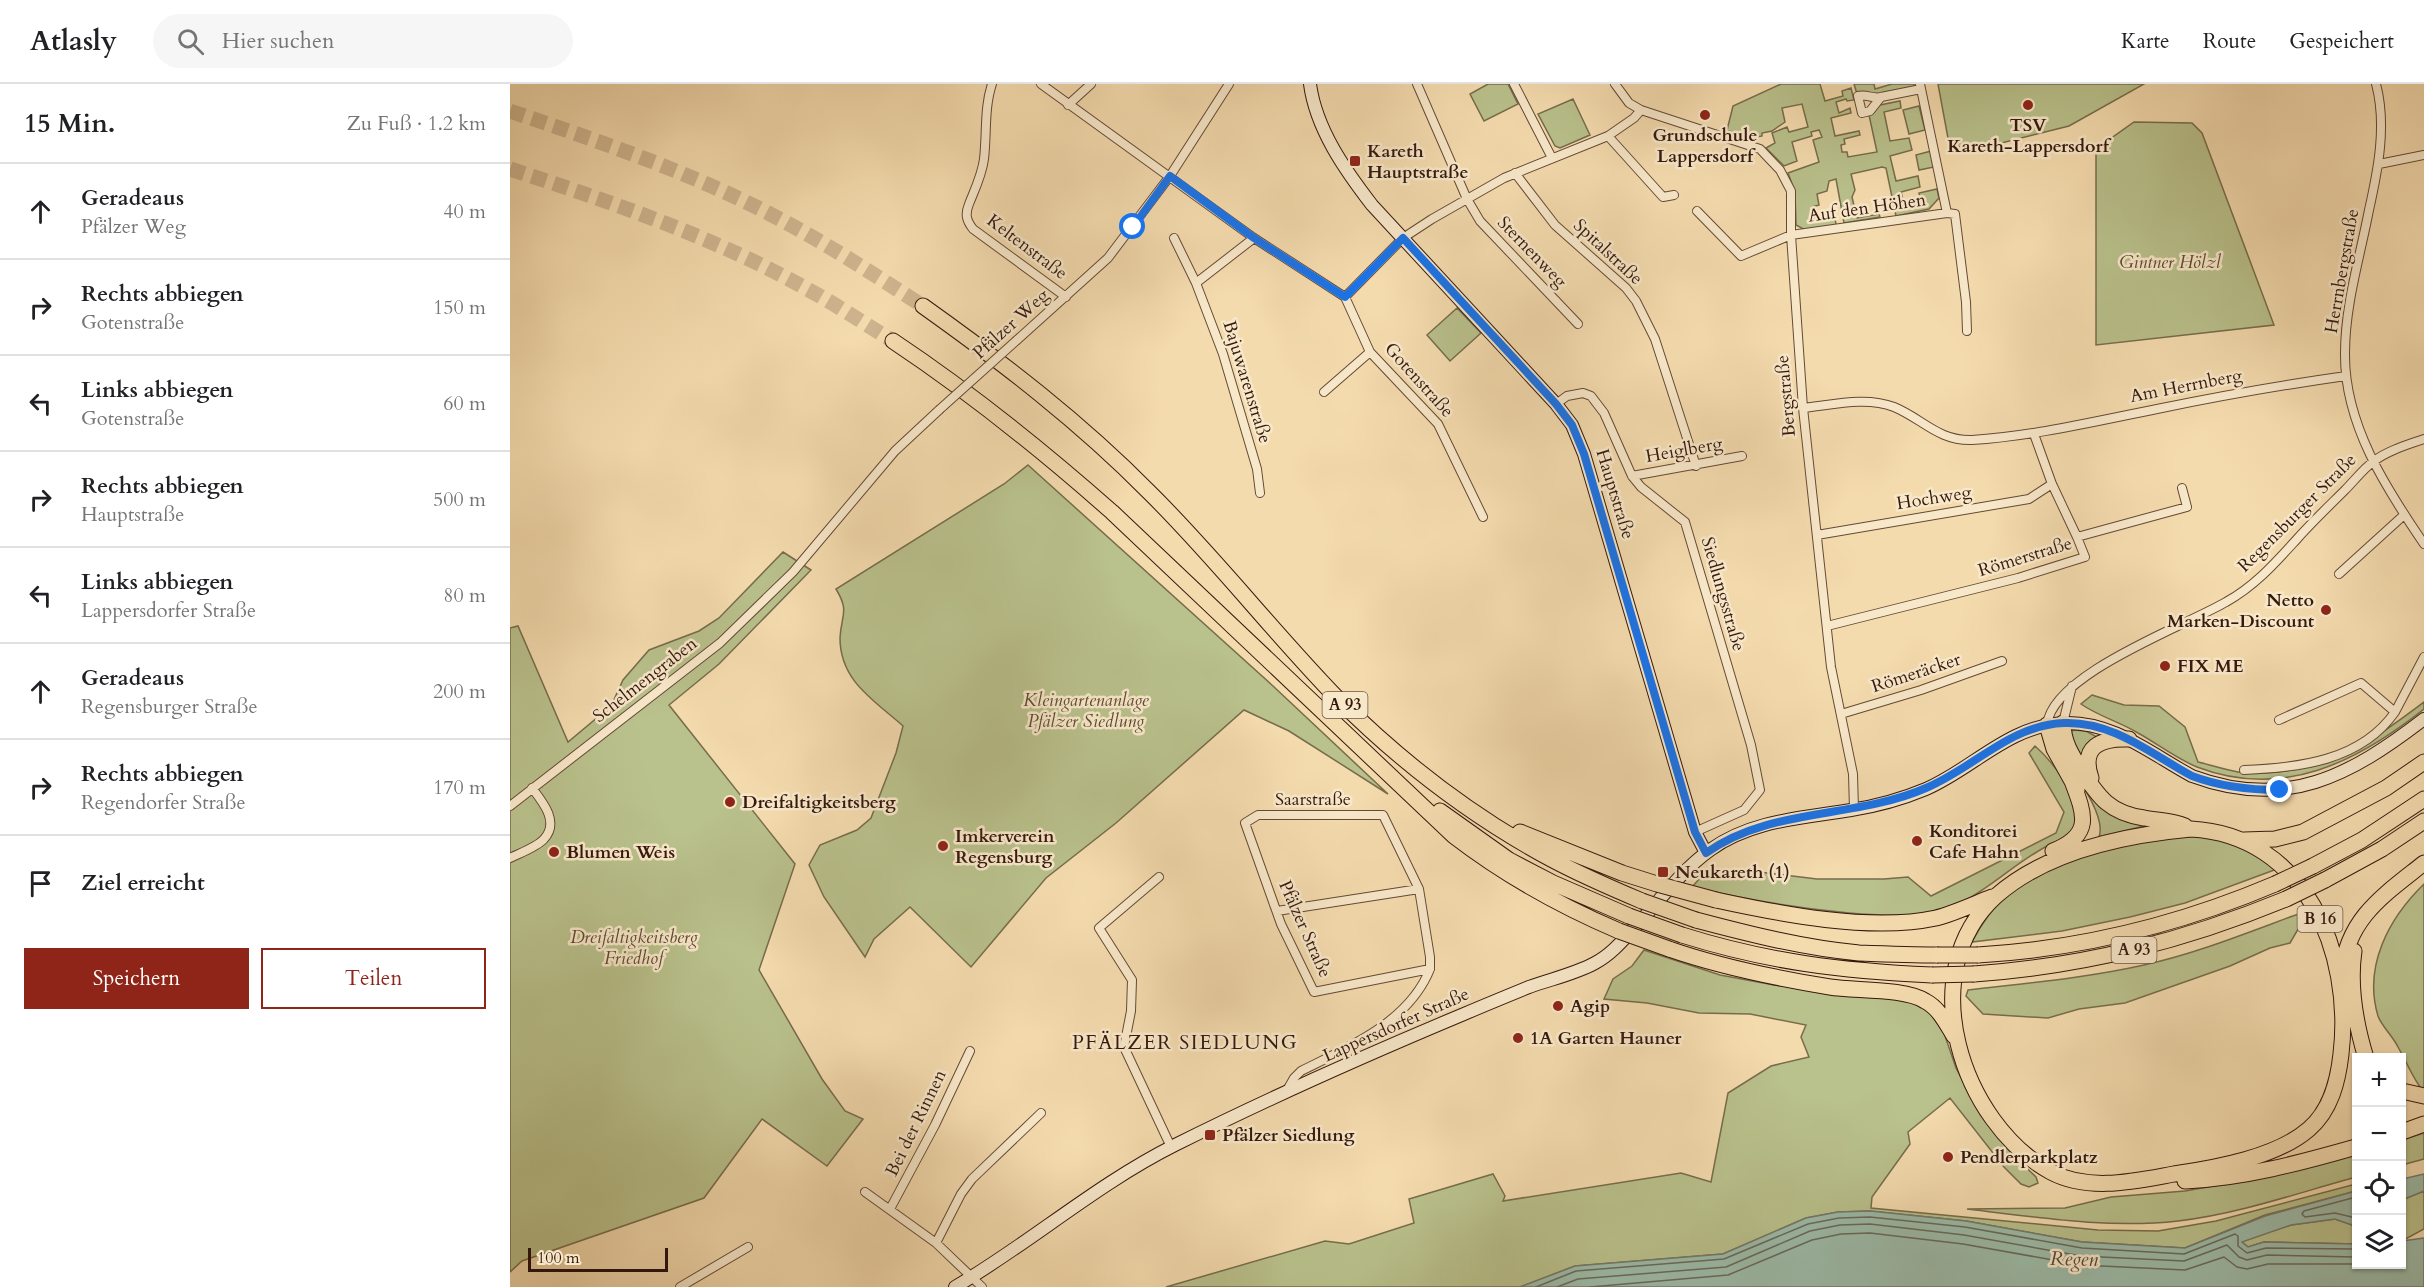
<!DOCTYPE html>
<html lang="de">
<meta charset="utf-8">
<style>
:root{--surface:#fff;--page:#f6f6f6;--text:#202124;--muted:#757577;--line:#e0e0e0;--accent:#8f2418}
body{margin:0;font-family:Cardo,serif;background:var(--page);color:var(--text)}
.controls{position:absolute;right:18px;bottom:18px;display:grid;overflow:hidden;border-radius:0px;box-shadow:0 2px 4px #0004}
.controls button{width:54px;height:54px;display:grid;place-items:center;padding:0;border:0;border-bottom:2px solid var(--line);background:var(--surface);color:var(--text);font:30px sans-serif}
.scale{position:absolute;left:18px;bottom:15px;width:140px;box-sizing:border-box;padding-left:6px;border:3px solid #35180d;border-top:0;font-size:16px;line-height:21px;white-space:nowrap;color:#35180d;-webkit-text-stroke:4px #f8e8ca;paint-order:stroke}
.stop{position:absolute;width:18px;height:18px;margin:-14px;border:4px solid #1a73e8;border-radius:50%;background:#fff}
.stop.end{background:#1a73e8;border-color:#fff;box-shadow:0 2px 6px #0008}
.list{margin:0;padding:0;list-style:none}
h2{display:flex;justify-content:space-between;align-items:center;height:78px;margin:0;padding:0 24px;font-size:26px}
h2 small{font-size:20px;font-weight:400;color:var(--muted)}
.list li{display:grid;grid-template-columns:39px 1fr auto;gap:18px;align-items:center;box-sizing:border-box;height:96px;padding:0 24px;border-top:2px solid var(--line)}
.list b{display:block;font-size:22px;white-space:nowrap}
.list p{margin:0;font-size:20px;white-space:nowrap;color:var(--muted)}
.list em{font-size:20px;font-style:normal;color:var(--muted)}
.actions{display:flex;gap:12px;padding:18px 24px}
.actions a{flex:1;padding:14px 0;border:2px solid var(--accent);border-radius:0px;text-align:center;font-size:21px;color:var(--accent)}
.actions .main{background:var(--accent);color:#fff}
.icon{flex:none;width:33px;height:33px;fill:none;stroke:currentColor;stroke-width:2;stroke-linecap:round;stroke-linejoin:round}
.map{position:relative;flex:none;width:1914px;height:1203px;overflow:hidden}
header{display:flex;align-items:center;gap:36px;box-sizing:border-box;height:84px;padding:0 30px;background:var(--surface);border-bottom:2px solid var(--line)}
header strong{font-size:28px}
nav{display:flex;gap:33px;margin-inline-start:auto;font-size:21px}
.search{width:420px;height:54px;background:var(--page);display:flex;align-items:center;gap:15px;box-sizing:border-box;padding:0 21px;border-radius:33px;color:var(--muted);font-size:22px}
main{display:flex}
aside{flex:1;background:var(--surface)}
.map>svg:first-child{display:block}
.green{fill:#b9c18c;stroke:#776c4c;stroke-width:1.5}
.water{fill:#9cbba9;stroke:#737a6b;stroke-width:1.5}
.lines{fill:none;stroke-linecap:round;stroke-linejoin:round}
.shore{stroke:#686a5b;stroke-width:1.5}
.highway-tunnel{stroke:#ceb48e;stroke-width:15;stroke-dasharray:15 8;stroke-linecap:butt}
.street-casing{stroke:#654935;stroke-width:10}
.secondary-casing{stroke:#35180d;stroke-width:14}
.highway-casing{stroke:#35180d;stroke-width:17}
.street{stroke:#f8e8ca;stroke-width:8}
.secondary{stroke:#f8e8ca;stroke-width:12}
.highway{stroke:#f4dbae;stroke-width:15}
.street-bridge-casing{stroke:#654935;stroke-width:10;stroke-linecap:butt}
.highway-bridge-casing{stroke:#35180d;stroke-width:17;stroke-linecap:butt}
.street-bridge{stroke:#f8e8ca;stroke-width:8}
.highway-bridge{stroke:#f4dbae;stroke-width:15}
.route{stroke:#1a73e8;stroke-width:8}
.poi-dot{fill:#8f2418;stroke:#f8e8ca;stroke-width:2}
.labels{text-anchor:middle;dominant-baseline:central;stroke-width:5;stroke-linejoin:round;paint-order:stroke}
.shield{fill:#f8e8ca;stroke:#705646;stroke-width:1.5}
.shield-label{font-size:16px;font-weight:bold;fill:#35180d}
.poi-label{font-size:18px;font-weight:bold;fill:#35180d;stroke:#f8e8ca;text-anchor:start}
.street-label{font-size:18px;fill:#35180d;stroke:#f8e8ca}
.park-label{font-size:18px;font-style:italic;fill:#5d4b33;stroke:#f8e8ca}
.neighbourhood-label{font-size:20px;letter-spacing:1.5px;fill:#35180d;stroke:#f8e8ca}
.water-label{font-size:20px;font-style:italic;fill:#54493c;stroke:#f8e8ca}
</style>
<header>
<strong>Atlasly</strong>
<div class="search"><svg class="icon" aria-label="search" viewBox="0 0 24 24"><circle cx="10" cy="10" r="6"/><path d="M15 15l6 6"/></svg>Hier suchen</div>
<nav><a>Karte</a><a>Route</a><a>Gespeichert</a></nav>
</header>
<main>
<aside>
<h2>15 Min.<small>Zu Fuß · 1.2 km</small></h2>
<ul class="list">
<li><svg class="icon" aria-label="ahead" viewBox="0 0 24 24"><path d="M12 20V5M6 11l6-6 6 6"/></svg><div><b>Geradeaus</b><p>Pfälzer Weg</p></div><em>40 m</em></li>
<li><svg class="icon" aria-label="right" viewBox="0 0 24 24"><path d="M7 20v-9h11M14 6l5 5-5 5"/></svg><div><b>Rechts abbiegen</b><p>Gotenstraße</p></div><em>150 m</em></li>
<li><svg class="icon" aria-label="left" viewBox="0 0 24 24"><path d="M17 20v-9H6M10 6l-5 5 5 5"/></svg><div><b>Links abbiegen</b><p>Gotenstraße</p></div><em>60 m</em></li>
<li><svg class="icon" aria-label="right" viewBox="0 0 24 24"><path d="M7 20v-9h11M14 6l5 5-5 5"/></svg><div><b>Rechts abbiegen</b><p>Hauptstraße</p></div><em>500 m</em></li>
<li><svg class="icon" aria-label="left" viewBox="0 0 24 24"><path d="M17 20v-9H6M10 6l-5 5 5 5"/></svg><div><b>Links abbiegen</b><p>Lappersdorfer Straße</p></div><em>80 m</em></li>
<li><svg class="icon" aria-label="ahead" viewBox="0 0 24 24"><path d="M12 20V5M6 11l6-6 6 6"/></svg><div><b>Geradeaus</b><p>Regensburger Straße</p></div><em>200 m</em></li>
<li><svg class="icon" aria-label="right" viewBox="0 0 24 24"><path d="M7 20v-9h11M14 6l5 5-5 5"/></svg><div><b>Rechts abbiegen</b><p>Regendorfer Straße</p></div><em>170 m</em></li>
<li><svg class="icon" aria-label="arrive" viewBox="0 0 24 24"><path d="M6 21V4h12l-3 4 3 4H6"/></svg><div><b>Ziel erreicht</b></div></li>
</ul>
<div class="actions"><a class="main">Speichern</a><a>Teilen</a></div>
</aside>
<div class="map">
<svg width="1914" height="1203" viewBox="0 0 1914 1203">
<rect width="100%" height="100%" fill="#f4dbae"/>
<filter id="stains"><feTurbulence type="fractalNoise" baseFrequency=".00333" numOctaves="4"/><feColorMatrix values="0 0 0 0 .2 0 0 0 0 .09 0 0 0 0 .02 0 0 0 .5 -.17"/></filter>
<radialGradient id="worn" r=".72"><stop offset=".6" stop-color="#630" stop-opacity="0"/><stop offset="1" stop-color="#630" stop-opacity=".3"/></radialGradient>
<path class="green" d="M978 0H998L1008 20 974 37 960 10Z
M1271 0H1310L1315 17 1333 12 1332 7 1341 4 1344 16 1337 17 1336 15 1326 18 1329 29 1340 24 1341 29 1321 34 1325 52 1349 47 1350 51 1334 55 1335 60 1331 61 1332 68H1337L1338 73 1367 68 1359 31 1370 21 1390 17 1391 24 1374 28 1380 57 1399 54 1402 66 1380 72 1386 97 1408 92 1410 103 1391 108 1395 124 1411 121 1409 109 1427 105 1429 114 1419 125 1386 132 1376 84 1372 83 1341 90 1345 106 1342 113 1347 134 1369 130 1370 133 1334 139 1326 95 1319 97 1317 107 1307 110 1309 121 1302 123 1305 138 1325 133 1326 141 1295 146 1286 141 1285 108 1278 89 1309 78 1303 56 1312 53 1309 46 1301 48 1302 52 1282 58 1287 77 1274 82 1256 64 1265 59 1262 49 1277 43 1279 48 1298 43 1292 20 1272 24 1275 38 1262 47 1252 49V52L1237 55 1217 46 1223 22Z
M1344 0H1364L1365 5 1382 0H1404V3L1368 12 1356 8 1347 10Z
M1428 0H1634L1559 42 1460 67 1457 61 1440 65Z
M1063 15 1080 51 1050 64 1045 62 1028 30Z
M1409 22 1415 46 1399 50 1393 26Z
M1624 38 1682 39 1692 49 1764 241 1586 261V65Z
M1421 67 1424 83 1409 86 1406 71Z
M947 224 971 249 940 277 917 251Z
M518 381 763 602 878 710 779 647 734 626 606 739 536 794 461 883 400 823 364 855 355 873 314 813 299 781 310 761 347 746 361 734 386 669 393 642C364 616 330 597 330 554 331 531 340 528 326 505L494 400Z
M273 468 301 486 209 580 159 621 285 780 249 886 312 995 335 1027 353 1035 317 1082 252 1035 194 1114 12 1177 0 1188V544L8 542 58 658 101 622 113 596 139 566 189 547 209 534Z
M1582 611 1614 621 1649 622 1675 643 1688 678C1701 681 1715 686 1728 688 1744 691 1760 689 1775 687 1832 680 1869 652 1914 618V625C1847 678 1773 716 1687 683 1665 674 1648 660 1628 649 1610 638 1588 632 1571 620Z
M1564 646 1576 647 1587 653 1580 658 1572 674 1564 659 1561 648Z
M1525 662C1543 678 1571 713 1566 739 1564 751 1552 754 1543 759 1511 774 1486 800 1456 816 1444 823 1430 827 1417 829 1391 833 1365 831 1339 829 1286 824 1234 815 1182 803L1196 787 1223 796 1249 788 1307 795H1374L1398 793 1421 812 1546 749 1554 728 1519 669Z
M1551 669 1595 726 1617 738 1638 741 1589 753C1597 731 1563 688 1551 669Z
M1690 752C1718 756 1744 768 1767 785L1675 819 1620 833 1552 847 1462 858C1471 841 1483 823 1498 810 1548 769 1627 754 1690 752Z
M1914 800V1004L1910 1003C1901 990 1896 977 1888 963 1883 952 1872 943 1868 932 1853 882 1879 834 1914 800Z
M1791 829V840L1780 859 1760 864 1720 882 1615 919 1569 925 1538 934 1473 930 1456 912 1458 906C1517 899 1576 894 1634 881 1688 869 1739 848 1791 829Z
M1134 866 1210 891 1264 901 1391 914 1419 924 1431 940 1446 984 1470 1029 1501 1069 1526 1093 1528 1099 1519 1103 1511 1100 1494 1083 1440 1014 1398 1048 1400 1060 1362 1113 1361 1124 1588 1146 1648 1147 1706 1137 1846 1100V1107L1755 1131 1675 1164 1572 1158 1456 1137 1360 1127 1328 1128 1296 1134 1213 1170 1065 1182 1010 1203H656L815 1157 839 1160 904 1139 899 1115 983 1090 995 1112 993 1117 1171 1089 1201 1098 1218 1009 1261 982 1299 973 1291 953 1296 941 1240 930 1189 929 1137 919 1094 915 1103 895 1122 882Z
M1914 1049V1075L1892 1081V1056Z
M1846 1070V1093C1788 1109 1728 1130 1668 1137 1598 1145 1526 1133 1457 1125L1555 1124 1601 1113 1675 1107 1759 1092Z
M1914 1107V1145L1892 1157V1116Z
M1825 1135 1842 1141 1846 1139V1160L1754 1158 1738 1163 1731 1157 1781 1141Z"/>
<path class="water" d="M1914 1090V1107L1892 1116V1095Z
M1846 1107V1139L1842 1141 1825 1135 1781 1141 1732 1158 1738 1163 1754 1158 1846 1160V1180H1892V1157L1914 1154V1203H1010L1065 1182 1213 1170 1296 1134 1328 1128 1360 1127 1456 1137 1572 1158 1675 1164 1755 1132Z"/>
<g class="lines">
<path class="shore" d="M1846 1113 1794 1127 1792 1130 1795 1133 1825 1129 1846 1134
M1026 1203 1066 1187 1214 1175 1298 1140 1329 1134 1360 1133 1455 1143 1572 1164 1674 1170 1725 1150 1728 1152V1162L1737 1169 1756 1164 1846 1165
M1047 1203 1068 1195 1216 1183 1300 1147 1330 1141 1360 1140 1454 1151 1571 1172 1674 1177 1717 1161 1729 1173 1737 1176 1757 1171 1846 1173
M1080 1203 1218 1191 1302 1156 1331 1150 1360 1149 1453 1160 1571 1181 1675 1186 1714 1173 1727 1183 1737 1185 1758 1180H1854"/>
<path class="highway-tunnel" d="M0 27C88 57 177 87 260 130 313 157 363 190 413 222
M0 85C101 118 204 153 297 205 327 221 355 240 383 257"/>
<defs>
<path id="street" d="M482 0C474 24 477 49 474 75 472 91 465 105 459 120 455 130 456 136 463 145L556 213
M531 0 744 154 835 213 860 268 928 340 973 433
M907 0 957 115 970 137 1068 240
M1004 0 1042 74
M1105 0 1119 19 1131 26 1250 65 1270 86 1281 107V151L1293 324 1321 583 1343 690 1344 726
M1866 0C1877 41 1868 86 1859 126 1850 173 1835 221 1835 269 1834 340 1876 404 1914 460
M1371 13 1360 27 1352 29 1348 12C1357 10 1363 15 1371 13L1411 5
M558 21 581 0
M1098 52 1153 113 1164 111
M1869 80 1914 71
M1005 89 1045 141 1116 204 1126 217 1145 255 1186 382
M1187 127 1231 172 1281 151 1437 129 1410 0
M1437 129 1445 130 1456 218 1457 247
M664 154 686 199
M744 154 686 199 713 270 747 385 750 409
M835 213 893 154 922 135 994 94 1098 52 1124 34 1131 26
M507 256 598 174 660 92 719 0
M814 308 860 268
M1046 320 1057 312 1073 309 1081 312 1094 329 1122 392 1131 403 1175 438 1241 661 1250 706 1234 726 1185 748
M1293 324C1322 321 1356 312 1384 323 1413 335 1428 357 1462 356 1525 352 1586 337 1647 325 1710 312 1772 301 1836 292
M1524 350 1542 400 1567 453
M1122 392 1232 372
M1307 451 1519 415 1542 400
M1829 490 1894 431
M1317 542 1508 494 1575 473 1567 453 1677 423 1672 404
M1331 630 1411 606 1492 577
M1769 636 1851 599 1885 628 1914 573
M1553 639 1562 602
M1537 641C1542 590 1675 542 1716 518 1745 502 1765 479 1787 455 1802 438 1819 422 1835 406 1844 397 1853 385 1864 377 1879 366 1897 361 1914 355
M1734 686C1788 684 1851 677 1885 628
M0 722 210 559 283 488 385 367 429 326
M0 774C10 769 27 763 34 755 50 738 32 717 22 704
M649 793 589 844 622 896 621 927 614 963 661 1063
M767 827 909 805
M776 1008 784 994 791 987C839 963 899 938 920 885L804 908 771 840 735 739 748 731H873L909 805 920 873V885
M355 1108 426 1159 472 1203
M380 1125 425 1041 460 967
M426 1159 451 1110 462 1095 531 1029
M170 1203 238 1163"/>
<path id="secondary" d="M800 0C806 45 835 86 862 121L1046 320 1062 341 1074 370 1185 748 1196 769
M445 1203C520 1159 587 1100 665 1061 759 1014 856 971 954 930 975 921 997 912 1019 903 1041 895 1065 890 1085 879 1102 870 1114 855 1127 841 1150 816 1172 786 1200 766 1241 736 1293 734 1341 726 1367 722 1392 715 1416 705 1464 684 1498 642 1554 639 1603 637 1641 670 1682 692 1776 727 1840 692 1914 635"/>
<path id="highway" d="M413 222C493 279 570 338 639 408 705 473 762 547 827 614 890 677 963 733 1041 775 1071 791 1101 804 1132 817
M383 257C461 309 533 367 602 428L944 752C996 792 1048 821 1109 847
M1553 639C1553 657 1561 670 1571 686 1589 714 1600 729 1634 734 1649 737 1662 736 1675 742
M1537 641 1544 665 1567 706
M1581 694C1570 662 1591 654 1619 655
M930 727 999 776 1043 799 1119 832
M1681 745C1795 751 1843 869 1831 970 1828 997 1821 1026 1799 1045 1767 1073 1706 1084 1664 1090 1625 1097 1579 1108 1541 1088 1451 1039 1402 888 1486 812 1537 767 1615 751 1681 745Z
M1010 748 1112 789 1147 800
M1734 756 1765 755 1793 748 1876 704 1914 678
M1543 767C1583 751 1575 731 1562 697
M1803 782 1852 756 1914 715
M1815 796 1872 765 1914 737
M1206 816C1270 830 1361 848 1426 834 1445 829 1464 820 1482 813
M1186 836C1239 850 1294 864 1349 869 1375 870 1401 871 1427 871
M1172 851C1258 878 1332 887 1422 891
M1159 865C1211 883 1265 894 1320 903 1345 907 1395 904 1415 917 1429 924 1436 939 1444 952
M1844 867C1839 901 1846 941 1856 974
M1468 871C1570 865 1671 840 1765 800
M1832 889C1837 834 1874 811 1914 779
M1464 890C1575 882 1674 857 1776 815
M1892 1007 1914 1012
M1892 1048 1914 1040
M1675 1097C1734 1094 1790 1079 1846 1063"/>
</defs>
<use href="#street" class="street-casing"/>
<use href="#secondary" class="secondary-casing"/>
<use href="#highway" class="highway-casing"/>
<use href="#street" class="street"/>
<use href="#secondary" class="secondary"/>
<use href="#highway" class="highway"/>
<defs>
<path id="street-bridge" d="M429 326 507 256"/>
<path id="highway-bridge" d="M1147 800 1206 816
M1765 800 1803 782
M1776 815 1815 796
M1132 817 1186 836
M1119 832 1172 851
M1109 847 1159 865
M1427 871H1468
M1422 891 1464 890"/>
</defs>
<use href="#street-bridge" class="street-bridge-casing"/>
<use href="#highway-bridge" class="highway-bridge-casing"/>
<use href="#street-bridge" class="street-bridge"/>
<use href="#highway-bridge" class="highway-bridge"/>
</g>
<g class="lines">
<path class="route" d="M623 143 660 92 744 154 835 213 893 154 1046 320 1062 341 1074 370 1185 748 1196 769C1260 723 1345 735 1416 704 1464 684 1500 641 1554 639 1603 637 1641 670 1682 692 1711 703 1739 706 1770 706"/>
</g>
<g class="poi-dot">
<circle cx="1518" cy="21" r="6"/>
<circle cx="1195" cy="31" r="6"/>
<rect x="839" y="71" width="12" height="12" rx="3"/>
<circle cx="1816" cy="526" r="6"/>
<circle cx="1655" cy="582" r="6"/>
<circle cx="220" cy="718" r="6"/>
<circle cx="1407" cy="757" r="6"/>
<circle cx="433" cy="762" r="6"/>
<circle cx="44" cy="768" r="6"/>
<rect x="1147" y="782" width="12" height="12" rx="3"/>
<circle cx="1048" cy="922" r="6"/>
<circle cx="1008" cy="954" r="6"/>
<rect x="694" y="1045" width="12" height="12" rx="3"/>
<circle cx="1438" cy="1073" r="6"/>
</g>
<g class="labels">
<g class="shield">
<rect x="812.5" y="608" width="45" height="26" rx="4.5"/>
<rect x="1787.5" y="822" width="45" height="26" rx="4.5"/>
<rect x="1601.5" y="853" width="45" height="26" rx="4.5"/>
</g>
<g class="shield-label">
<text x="835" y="621">A 93</text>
<text x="1810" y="835">B 16</text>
<text x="1624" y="866">A 93</text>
</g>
<g class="poi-label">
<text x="1518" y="41" text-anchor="middle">TSV<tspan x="1518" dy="21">Kareth-Lappersdorf</tspan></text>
<text x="1195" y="51" text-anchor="middle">Grundschule<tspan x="1195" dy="21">Lappersdorf</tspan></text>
<text x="857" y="67">Kareth<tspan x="857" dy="21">Hauptstraße</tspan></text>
<text x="1804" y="516" text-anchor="end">Netto<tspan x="1804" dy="21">Marken-Discount</tspan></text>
<text x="1667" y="582">FIX ME</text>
<text x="232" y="718">Dreifaltigkeitsberg</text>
<text x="1419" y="747">Konditorei<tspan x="1419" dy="21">Cafe Hahn</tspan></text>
<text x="445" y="752">Imkerverein<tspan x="445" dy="21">Regensburg</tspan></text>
<text x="56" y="768">Blumen Weis</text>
<text x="1165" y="788">Neukareth (1)</text>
<text x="1060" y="922">Agip</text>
<text x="1020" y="954">1A Garten Hauner</text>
<text x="712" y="1051">Pfälzer Siedlung</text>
<text x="1450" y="1073">Pendlerparkplatz</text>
</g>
<g class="street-label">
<text transform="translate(1357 124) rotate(-8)">Auf den Höhen</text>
<text transform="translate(517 163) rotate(37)">Keltenstraße</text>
<text transform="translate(1022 168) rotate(46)">Sternenweg</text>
<text transform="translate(1098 168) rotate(43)">Spitalstraße</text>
<text transform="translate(1832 187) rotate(-80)">Herrnbergstraße</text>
<text transform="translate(501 240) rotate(-42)">Pfälzer Weg</text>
<text transform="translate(909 296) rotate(48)">Gotenstraße</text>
<text transform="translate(737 298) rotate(73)">Bajuwarenstraße</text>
<text transform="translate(1676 302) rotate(-11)">Am Herrnberg</text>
<text transform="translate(1276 312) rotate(-95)">Bergstraße</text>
<text transform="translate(1174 366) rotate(-10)">Heiglberg</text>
<text transform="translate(1105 410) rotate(73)">Hauptstraße</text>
<text transform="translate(1424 414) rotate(-9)">Hochweg</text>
<text transform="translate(1787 429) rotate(-45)">Regensburger Straße</text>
<text transform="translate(1515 473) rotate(-17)">Römerstraße</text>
<text transform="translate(1213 510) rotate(74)">Siedlungsstraße</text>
<text transform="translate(1406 589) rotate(-18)">Römeräcker</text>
<text transform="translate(135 596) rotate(-38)">Schelmengraben</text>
<text x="803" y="715">Saarstraße</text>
<text transform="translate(795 845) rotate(66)">Pfälzer Straße</text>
<text transform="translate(886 941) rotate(-24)">Lappersdorfer Straße</text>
<text transform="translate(406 1039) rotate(-64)">Bei der Rinnen</text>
</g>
<g class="park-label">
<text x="1660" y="178">Gintner Hölzl</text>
<text x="576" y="616">Kleingartenanlage<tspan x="576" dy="21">Pfälzer Siedlung</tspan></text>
<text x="124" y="853">Dreifaltigkeitsberg<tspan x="124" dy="21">Friedhof</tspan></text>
</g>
<g class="neighbourhood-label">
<text x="675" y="958">PFÄLZER SIEDLUNG</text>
</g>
<g class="water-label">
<text transform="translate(1564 1175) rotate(1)">Regen</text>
</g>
</g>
<rect width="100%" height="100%" filter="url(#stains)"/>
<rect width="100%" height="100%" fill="url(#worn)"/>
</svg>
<div class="controls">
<button>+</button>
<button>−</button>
<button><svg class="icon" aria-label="locate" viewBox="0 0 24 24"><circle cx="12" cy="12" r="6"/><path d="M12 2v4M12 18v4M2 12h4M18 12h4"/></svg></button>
<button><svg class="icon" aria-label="layers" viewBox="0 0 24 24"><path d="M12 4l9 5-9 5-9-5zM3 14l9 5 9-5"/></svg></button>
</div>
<div class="scale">100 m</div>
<div class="stop" style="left:623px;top:143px"></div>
<div class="stop end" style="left:1770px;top:706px"></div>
</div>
</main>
